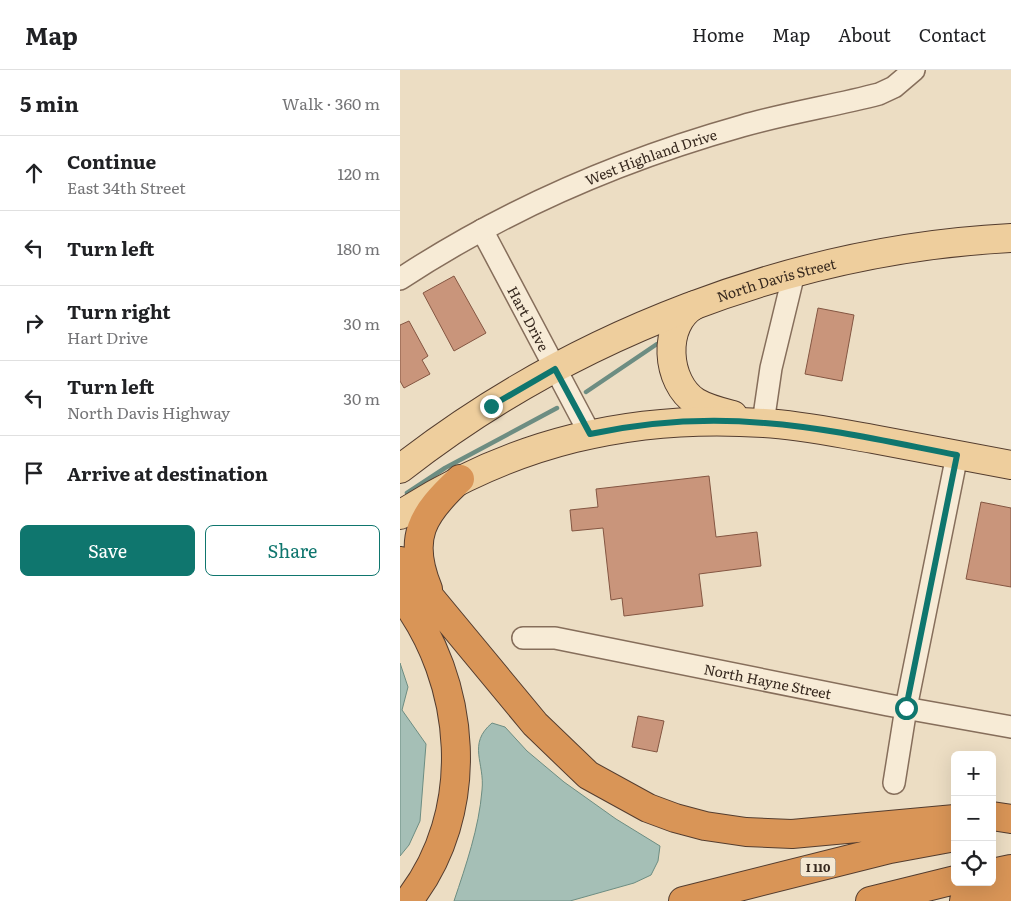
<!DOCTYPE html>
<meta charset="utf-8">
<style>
:root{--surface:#fff;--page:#f6f6f6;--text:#202124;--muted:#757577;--line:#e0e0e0;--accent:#0f766e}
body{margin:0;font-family:Literata,serif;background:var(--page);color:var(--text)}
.controls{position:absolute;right:15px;bottom:15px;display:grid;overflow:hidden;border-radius:8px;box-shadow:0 5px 20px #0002}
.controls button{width:45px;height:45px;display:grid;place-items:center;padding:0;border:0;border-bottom:1px solid var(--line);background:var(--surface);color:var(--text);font:25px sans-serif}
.stop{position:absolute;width:15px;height:15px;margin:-11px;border:4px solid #0f766e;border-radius:50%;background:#fff}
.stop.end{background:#0f766e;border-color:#fff;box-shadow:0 1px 5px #0008}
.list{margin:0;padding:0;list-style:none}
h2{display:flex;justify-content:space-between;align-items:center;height:65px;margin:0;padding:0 20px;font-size:21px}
h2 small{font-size:16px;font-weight:400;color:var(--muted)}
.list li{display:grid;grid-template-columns:32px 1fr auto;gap:15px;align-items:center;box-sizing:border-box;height:75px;padding:0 20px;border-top:1px solid var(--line)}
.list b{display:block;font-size:19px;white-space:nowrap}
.list p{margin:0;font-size:16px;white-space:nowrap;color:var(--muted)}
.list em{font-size:16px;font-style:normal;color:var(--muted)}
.actions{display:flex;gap:10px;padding:15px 20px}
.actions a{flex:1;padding:11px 0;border:1px solid var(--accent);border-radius:8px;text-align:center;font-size:18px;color:var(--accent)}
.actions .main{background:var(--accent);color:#fff}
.icon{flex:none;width:28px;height:28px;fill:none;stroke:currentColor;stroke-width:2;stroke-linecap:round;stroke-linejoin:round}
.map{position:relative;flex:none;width:611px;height:831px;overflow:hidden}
header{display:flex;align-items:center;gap:30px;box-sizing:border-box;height:70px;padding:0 25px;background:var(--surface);border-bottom:1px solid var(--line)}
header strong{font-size:24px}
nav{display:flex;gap:28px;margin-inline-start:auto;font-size:18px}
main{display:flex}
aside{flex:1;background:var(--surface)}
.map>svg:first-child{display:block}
.water{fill:#a5bfb6;stroke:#6d8d82}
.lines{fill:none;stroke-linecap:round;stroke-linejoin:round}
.stream{stroke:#6d8d82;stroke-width:4.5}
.building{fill:#c9957b;stroke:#845642}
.minor-casing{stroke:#866e5b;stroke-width:24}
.major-casing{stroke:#543d2f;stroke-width:30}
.highway-casing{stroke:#543d2f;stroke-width:30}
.minor{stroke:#f7ebd6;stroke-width:21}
.major{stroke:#eece9d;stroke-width:28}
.highway{stroke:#d99557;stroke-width:28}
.route{stroke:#0f766e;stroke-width:6}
.labels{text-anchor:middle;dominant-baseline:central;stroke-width:4;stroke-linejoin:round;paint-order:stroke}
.shield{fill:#f4e8d3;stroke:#6f6254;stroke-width:1}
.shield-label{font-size:12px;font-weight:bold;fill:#36281e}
.street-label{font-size:14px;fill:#36281e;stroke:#f4e8d3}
</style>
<header>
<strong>Map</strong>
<nav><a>Home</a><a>Map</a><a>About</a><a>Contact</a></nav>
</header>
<main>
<aside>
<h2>5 min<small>Walk · 360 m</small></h2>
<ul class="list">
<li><svg class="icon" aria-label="ahead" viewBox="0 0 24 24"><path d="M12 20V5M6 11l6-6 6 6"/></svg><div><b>Continue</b><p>East 34th Street</p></div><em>120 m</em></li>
<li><svg class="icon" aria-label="left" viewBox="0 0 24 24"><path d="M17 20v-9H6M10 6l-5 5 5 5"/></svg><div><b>Turn left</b></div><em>180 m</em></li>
<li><svg class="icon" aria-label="right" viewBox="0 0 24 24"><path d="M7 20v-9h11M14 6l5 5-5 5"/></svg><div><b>Turn right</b><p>Hart Drive</p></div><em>30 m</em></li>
<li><svg class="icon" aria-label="left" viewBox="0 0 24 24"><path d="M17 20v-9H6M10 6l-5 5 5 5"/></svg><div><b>Turn left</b><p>North Davis Highway</p></div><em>30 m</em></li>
<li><svg class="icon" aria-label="arrive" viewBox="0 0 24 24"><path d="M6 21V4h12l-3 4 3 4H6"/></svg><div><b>Arrive at destination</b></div></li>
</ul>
<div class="actions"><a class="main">Save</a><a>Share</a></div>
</aside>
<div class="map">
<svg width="611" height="831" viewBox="0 0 611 831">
<rect width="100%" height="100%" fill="#ecddc3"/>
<path class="water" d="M0 593 8 617 2 640 26 674 20 751 9 775 0 786Z
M92 653 105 657 127 681 164 712 216 749 260 776 258 791 251 805 234 813 170 831H54C66 795 79 758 82 720 85 693 67 674 92 653Z"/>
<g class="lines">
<path class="stream" d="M186 322 257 274
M7 423 45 398 157 338"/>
</g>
<path class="building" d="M54 206 86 263 54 281 23 223Z
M418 238 454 245 442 311 405 304Z
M9 251 28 286 22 290 30 304 4 318 0 311V255Z
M309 406 316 467 357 462 361 496 299 504 303 536 224 546 222 528 211 530 203 458 172 461 170 440 198 437 196 419Z
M581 432 611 438V517L566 509Z
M238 646 264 651 257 682 232 677Z"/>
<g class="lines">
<defs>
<g id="minor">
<path id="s1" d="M82 160 190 364"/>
<path id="s2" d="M0 209C105 140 221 90 342 56 387 43 433 36 479 24L494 17 514 0"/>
<path d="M363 353 371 298 394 203"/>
<path id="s3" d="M123 568H155L488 635 611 657"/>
<path d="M494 713 506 638 557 385"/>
</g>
<g id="major">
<path d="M295 235C261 254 266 313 296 332 308 339 321 342 333 345"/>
<path id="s4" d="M0 399C171 265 394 179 611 168"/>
<path d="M0 445C112 372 231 344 364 353 401 355 437 363 473 369 519 378 565 386 611 395"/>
</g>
<path id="highway" d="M0 491 135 654 188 705 248 738 275 748 305 756 346 762 392 764 555 749
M28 519C7 468 22 444 60 409
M0 524C68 611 78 743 8 831
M592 746 611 749
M592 803 611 799
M283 831 490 779 555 767
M470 831 555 810
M564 831 611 819"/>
</defs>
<use href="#minor" class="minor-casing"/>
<use href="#major" class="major-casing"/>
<use href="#highway" class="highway-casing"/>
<use href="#minor" class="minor"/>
<use href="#major" class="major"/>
<use href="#highway" class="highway"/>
</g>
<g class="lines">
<path class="route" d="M91 336 155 299 190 364C246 352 308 348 365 353 429 358 494 373 557 385L506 638"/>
</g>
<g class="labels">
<rect class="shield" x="400.5" y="787.5" width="35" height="19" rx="4"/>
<g class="shield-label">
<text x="418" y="797">I 110</text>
</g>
<g class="street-label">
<text stroke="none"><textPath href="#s2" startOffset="280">West Highland Drive</textPath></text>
<text stroke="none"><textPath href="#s4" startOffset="424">North Davis Street</textPath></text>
<text stroke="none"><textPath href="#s1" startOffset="100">Hart Drive</textPath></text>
<text stroke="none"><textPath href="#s3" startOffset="249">North Hayne Street</textPath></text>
</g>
</g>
</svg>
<div class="controls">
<button>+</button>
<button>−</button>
<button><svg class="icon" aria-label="locate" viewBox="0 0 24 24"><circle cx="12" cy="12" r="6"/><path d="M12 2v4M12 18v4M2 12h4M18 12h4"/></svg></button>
</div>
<div class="stop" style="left:506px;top:638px"></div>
<div class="stop end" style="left:91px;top:336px"></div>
</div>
</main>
